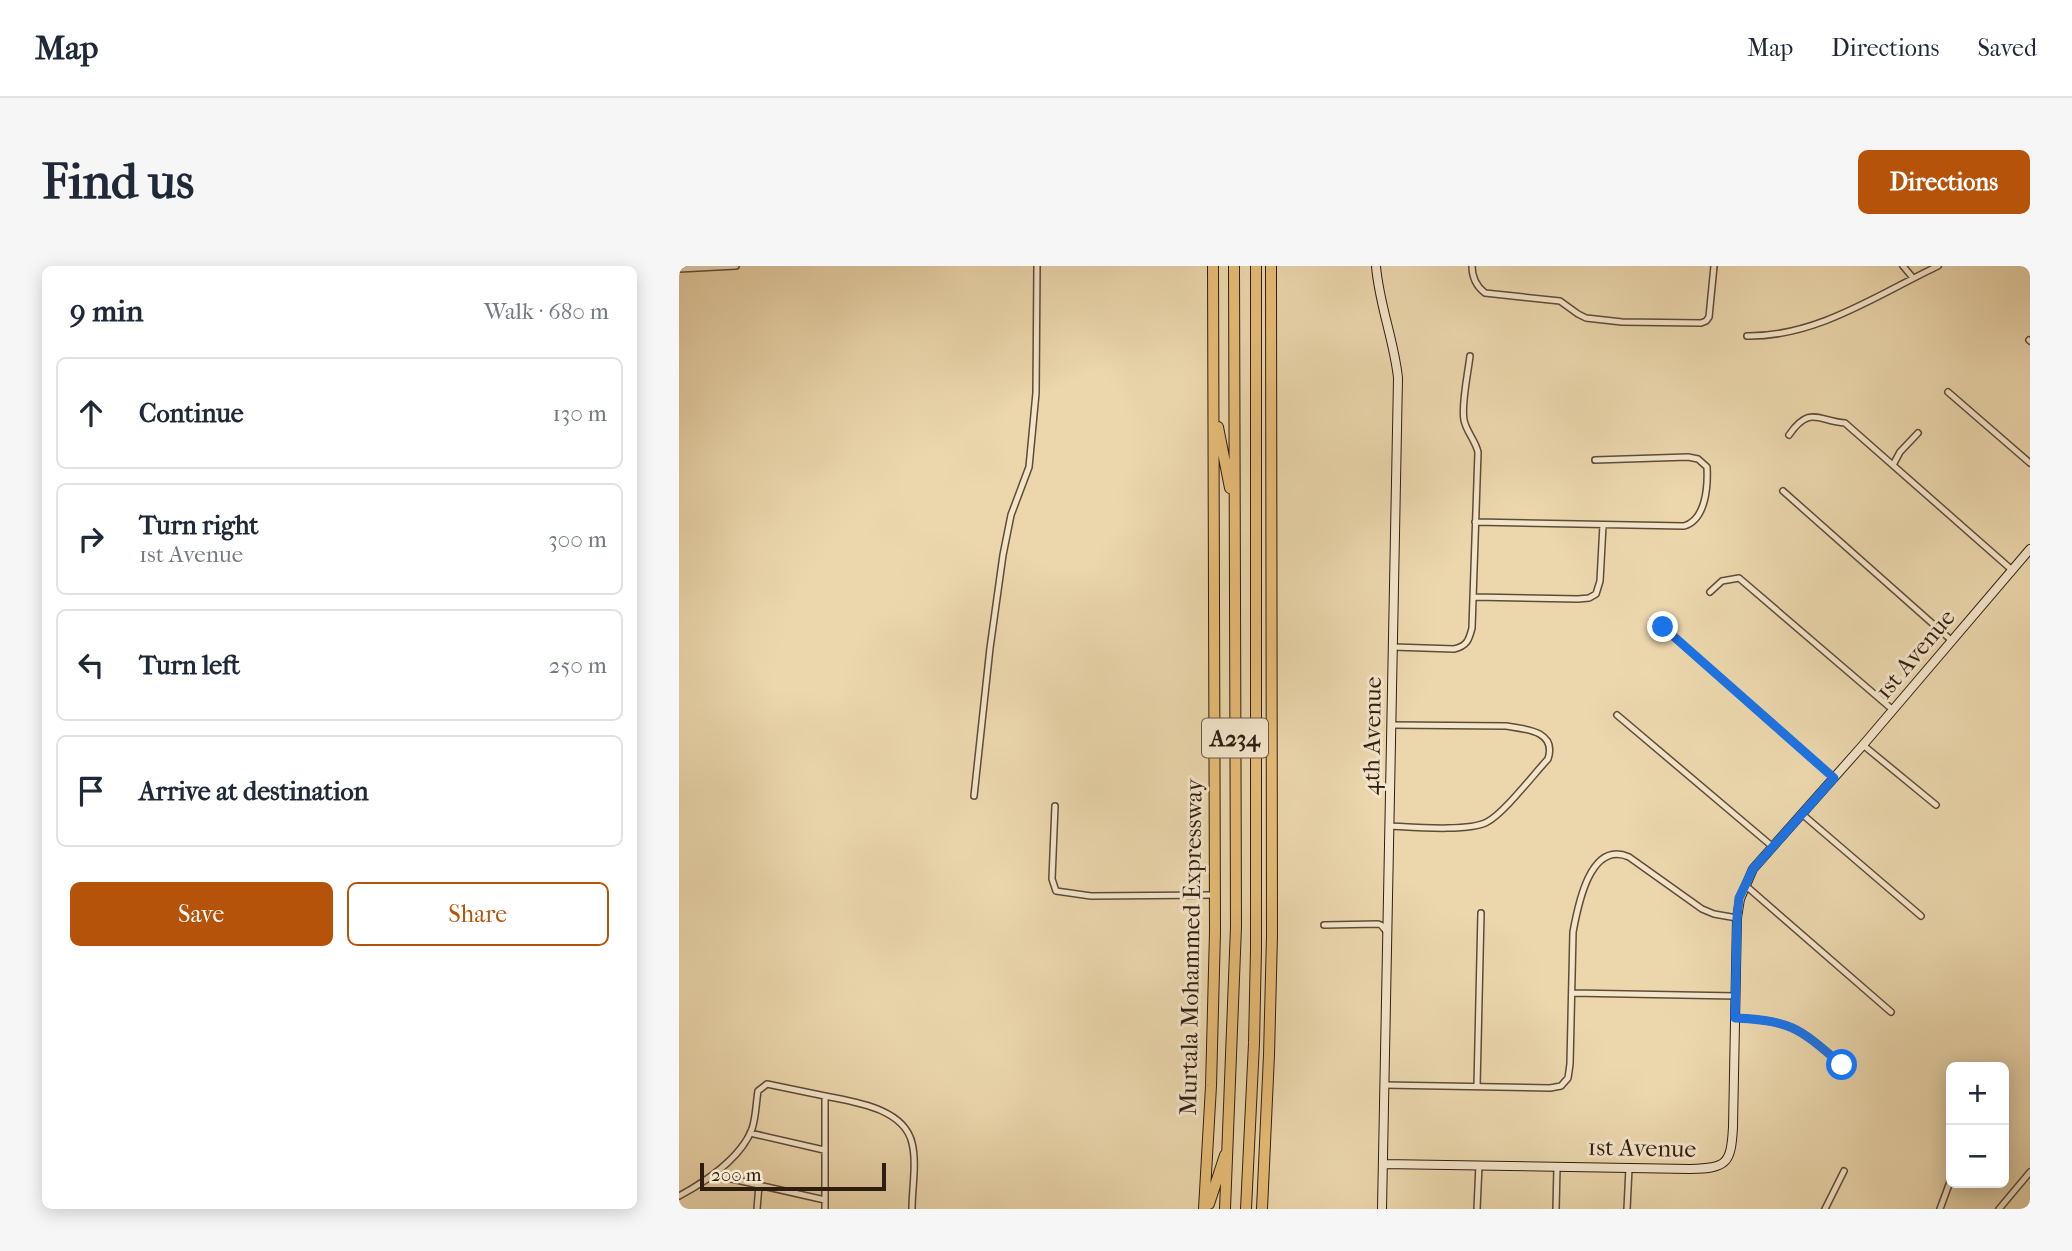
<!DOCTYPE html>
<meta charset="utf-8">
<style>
:root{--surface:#fff;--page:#f6f6f7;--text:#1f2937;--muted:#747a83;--line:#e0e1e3;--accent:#b45309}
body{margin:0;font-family:"IM FELL French Canon",serif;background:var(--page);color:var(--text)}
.controls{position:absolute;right:21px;bottom:21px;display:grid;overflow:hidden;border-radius:10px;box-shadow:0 4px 18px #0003}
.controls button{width:63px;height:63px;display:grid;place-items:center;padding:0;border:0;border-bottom:2px solid var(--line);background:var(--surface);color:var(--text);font:35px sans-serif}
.scale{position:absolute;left:21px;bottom:18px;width:186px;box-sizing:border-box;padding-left:7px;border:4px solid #2f1e10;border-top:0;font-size:19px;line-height:24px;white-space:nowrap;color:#2f1e10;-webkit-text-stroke:5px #f3e5ca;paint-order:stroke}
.stop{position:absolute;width:21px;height:21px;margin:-16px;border:5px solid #1a73e8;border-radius:50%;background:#fff}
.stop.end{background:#1a73e8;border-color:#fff;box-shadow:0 2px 7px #0008}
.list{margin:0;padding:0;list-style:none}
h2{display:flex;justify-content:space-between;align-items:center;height:91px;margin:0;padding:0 28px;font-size:30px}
h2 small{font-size:23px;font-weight:400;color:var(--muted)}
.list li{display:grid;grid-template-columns:46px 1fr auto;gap:21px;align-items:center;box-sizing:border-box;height:112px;margin:0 14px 14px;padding:0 14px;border:2px solid var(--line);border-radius:10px}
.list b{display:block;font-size:26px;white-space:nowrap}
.list p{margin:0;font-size:23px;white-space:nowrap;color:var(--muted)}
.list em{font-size:23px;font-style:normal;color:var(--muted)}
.actions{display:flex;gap:14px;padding:21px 28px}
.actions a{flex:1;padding:16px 0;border:2px solid var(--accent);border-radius:10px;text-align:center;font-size:24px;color:var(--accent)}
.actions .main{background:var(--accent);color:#fff}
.icon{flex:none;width:38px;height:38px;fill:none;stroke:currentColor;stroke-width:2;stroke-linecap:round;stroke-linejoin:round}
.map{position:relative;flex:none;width:1351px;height:943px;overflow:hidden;border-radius:10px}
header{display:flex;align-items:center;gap:42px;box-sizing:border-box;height:98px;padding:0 35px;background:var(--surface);border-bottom:2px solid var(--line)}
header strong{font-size:33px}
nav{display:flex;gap:38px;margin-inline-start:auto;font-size:24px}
.intro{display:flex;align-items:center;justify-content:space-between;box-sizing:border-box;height:168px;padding:0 42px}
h1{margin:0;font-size:49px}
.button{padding:18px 32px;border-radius:10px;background:var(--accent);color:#fff;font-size:24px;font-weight:700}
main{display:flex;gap:42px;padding:0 42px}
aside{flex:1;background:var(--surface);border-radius:10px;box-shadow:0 4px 18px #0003}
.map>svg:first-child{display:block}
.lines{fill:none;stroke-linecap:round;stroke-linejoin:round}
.street-casing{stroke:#5e4c37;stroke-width:8}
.secondary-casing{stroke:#2f1e10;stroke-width:10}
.highway-casing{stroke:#2f1e10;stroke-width:12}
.street{stroke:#f3e5ca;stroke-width:5}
.secondary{stroke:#f3e5ca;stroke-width:8}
.highway{stroke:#e6bc76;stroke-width:10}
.route{stroke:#1a73e8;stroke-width:9}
.labels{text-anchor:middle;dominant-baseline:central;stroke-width:6;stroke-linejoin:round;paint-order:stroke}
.shield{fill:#f3e5ca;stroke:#6a5a48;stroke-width:2}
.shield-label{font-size:23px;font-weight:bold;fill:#2f1e10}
.street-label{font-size:24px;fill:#2f1e10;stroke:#f3e5ca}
</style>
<header>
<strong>Map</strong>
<nav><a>Map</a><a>Directions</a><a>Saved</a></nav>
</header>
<div class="intro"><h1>Find us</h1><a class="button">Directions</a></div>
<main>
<aside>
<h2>9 min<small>Walk · 680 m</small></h2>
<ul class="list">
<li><svg class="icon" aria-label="ahead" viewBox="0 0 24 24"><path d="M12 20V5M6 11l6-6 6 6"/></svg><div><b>Continue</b></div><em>130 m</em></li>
<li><svg class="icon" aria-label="right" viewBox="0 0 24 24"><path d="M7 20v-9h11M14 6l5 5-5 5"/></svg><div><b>Turn right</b><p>1st Avenue</p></div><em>300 m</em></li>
<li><svg class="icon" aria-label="left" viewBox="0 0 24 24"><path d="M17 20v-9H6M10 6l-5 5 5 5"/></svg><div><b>Turn left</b></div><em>250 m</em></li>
<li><svg class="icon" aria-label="arrive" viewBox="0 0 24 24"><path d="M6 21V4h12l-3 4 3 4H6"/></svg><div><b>Arrive at destination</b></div></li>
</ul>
<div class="actions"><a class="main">Save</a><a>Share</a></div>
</aside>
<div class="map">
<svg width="1351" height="943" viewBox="0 0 1351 943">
<rect width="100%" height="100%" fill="#ecd7ad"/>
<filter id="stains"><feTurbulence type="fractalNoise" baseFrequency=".00286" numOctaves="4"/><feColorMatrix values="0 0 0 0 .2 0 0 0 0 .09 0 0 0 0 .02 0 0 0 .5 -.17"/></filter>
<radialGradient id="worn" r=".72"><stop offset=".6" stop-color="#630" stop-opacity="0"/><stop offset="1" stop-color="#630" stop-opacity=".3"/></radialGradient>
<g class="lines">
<defs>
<path id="street" d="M793 0C793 12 797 20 806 27L881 35 899 48 907 52 943 56 1022 57 1027 55 1030 51 1035 0
M1224 0 1234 12
M0 3 57 0
M1068 70C1138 71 1198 29 1259 0
M1350 74 1351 75
M1269 126 1351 197
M1110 169C1131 139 1139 155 1166 157L1333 304
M1214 199 1221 186 1239 167
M1104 225 1272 374
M796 256 1005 260C1027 254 1029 220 1028 201L1019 193 1009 191 916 194
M1031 326 1043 315 1060 312 1214 444
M794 331 899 333 910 332 917 328 921 315 924 259
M984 361 1155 512
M714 381 775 383C788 380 790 374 793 362L799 186C796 174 787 165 785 154 782 139 789 107 791 90
M938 449 1094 581
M1184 479 1257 539
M295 530 311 382 324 289 332 249 350 201 357 127 358 0
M376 540 373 613 377 625 412 630 535 629
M1123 548 1242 650
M710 560C732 561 790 566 808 556 825 547 854 509 869 493 878 465 847 463 827 460L712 459
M1066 619 1212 746
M645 659 699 658 702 659 708 666
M893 727 1057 730
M1056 752C1113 754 1121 763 1163 799
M705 819 871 822 882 820 889 812 891 798 894 666C899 639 911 574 950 591L1023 643 1035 648 1058 652
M798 820 802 647
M146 830C175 836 225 842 233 877 238 897 233 922 233 943
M71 867 145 884
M35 909 146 934
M0 930C26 916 62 892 73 863 77 851 77 837 79 825L88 818 146 830V943
M78 943 80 919
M798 943 800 899
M877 943 878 901
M948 943 950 902
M1146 943 1165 905
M1261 943 1272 913
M1320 943 1351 906"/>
<path id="secondary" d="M697 0C700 38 715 74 719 112L703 943
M704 898 1011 903C1048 902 1052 898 1054 861L1058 652 1061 633 1074 603 1184 479 1351 283"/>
<path id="highway" d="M539 161 551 222
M530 938 546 889
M525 943 532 820 536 666 534 0
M546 943 557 661 555 0
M567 943 575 777 577 683V0
M583 943 590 789 593 669 592 0"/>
</defs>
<use href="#street" class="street-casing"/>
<use href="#secondary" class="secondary-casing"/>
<use href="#highway" class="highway-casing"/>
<use href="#street" class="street"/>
<use href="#secondary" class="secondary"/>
<use href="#highway" class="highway"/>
</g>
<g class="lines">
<path class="route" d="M984 361 1155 512 1074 603 1060 632 1058 652 1056 752C1113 754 1121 763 1163 799"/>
</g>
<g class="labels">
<rect class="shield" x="523" y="452.5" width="66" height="39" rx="5"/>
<g class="shield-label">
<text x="556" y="472">A234</text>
</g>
<g class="street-label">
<text transform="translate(1236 388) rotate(-50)">1st Avenue</text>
<text transform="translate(693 470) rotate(-89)">4th Avenue</text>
<text transform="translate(512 681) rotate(-89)">Murtala Mohammed Expressway</text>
<text transform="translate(963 882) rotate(1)">1st Avenue</text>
</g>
</g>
<rect width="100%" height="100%" filter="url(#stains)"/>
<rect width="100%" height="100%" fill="url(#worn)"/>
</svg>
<div class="controls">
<button>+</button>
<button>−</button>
</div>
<div class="scale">200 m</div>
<div class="stop" style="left:1163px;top:799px"></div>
<div class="stop end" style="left:984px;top:361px"></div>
</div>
</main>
